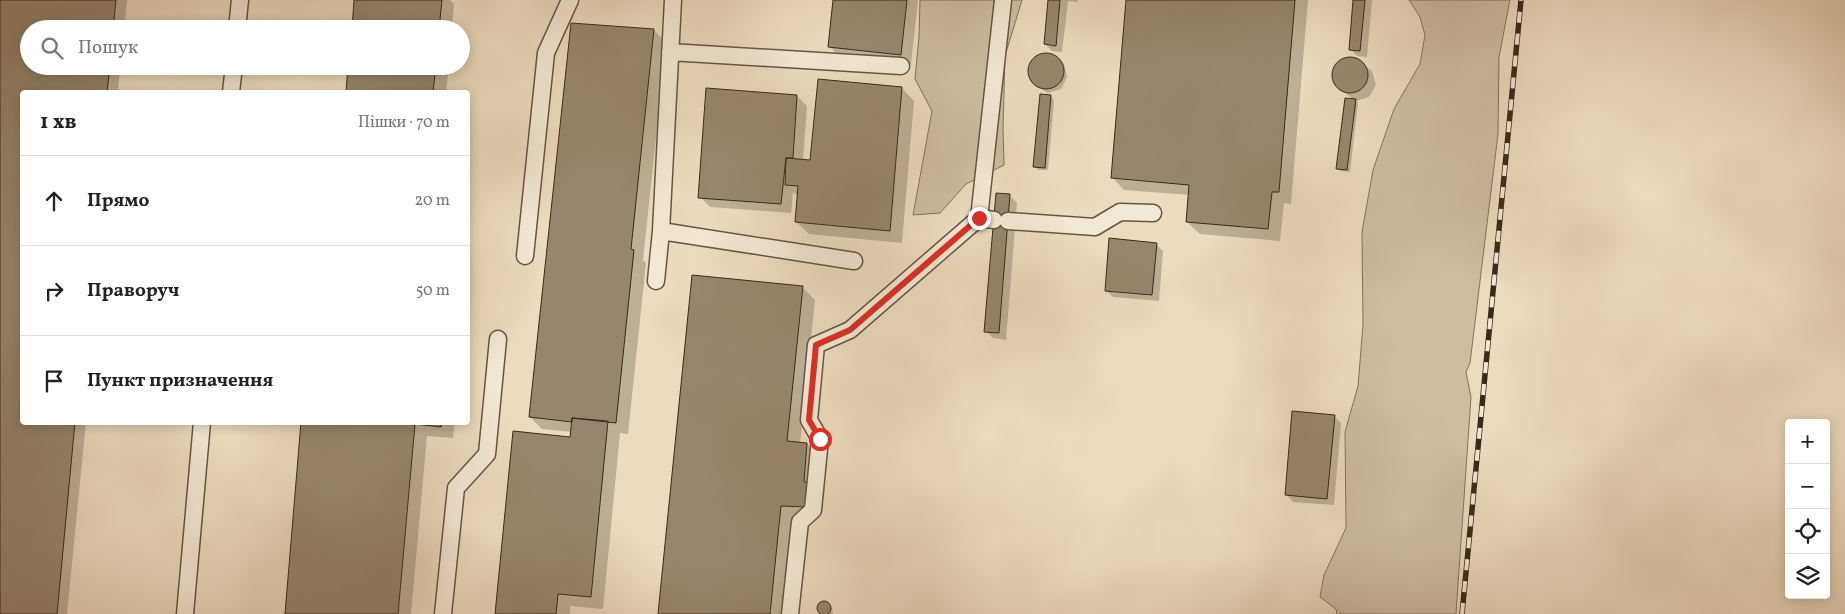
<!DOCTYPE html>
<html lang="uk">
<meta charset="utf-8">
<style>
:root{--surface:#fff;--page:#f6f6f6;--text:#222;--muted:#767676;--line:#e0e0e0}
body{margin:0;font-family:Vollkorn,serif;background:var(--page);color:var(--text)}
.controls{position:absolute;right:15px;bottom:15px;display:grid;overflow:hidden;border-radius:5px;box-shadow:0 2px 12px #0003}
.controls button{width:45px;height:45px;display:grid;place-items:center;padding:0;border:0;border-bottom:1px solid var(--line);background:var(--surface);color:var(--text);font:25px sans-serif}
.stop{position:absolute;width:15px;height:15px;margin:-11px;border:4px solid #d93025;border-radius:50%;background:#fff}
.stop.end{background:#d93025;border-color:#fff;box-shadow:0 1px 5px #0008}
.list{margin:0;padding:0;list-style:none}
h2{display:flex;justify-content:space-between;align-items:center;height:65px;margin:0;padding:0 20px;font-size:21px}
h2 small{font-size:16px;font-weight:400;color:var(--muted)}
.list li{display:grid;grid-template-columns:32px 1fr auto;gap:15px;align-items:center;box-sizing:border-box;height:90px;padding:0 20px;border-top:1px solid var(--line)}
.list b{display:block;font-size:19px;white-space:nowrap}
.list em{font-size:16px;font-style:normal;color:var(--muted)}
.icon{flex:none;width:28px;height:28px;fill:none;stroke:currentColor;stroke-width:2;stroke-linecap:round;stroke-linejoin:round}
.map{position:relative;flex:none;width:1845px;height:614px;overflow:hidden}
.search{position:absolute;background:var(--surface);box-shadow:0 2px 12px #0003;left:20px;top:20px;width:450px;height:55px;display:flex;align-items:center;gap:12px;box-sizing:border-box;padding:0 18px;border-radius:28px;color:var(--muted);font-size:19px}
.panel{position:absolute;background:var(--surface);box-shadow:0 2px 12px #0003;left:20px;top:90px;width:450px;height:335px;border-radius:5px}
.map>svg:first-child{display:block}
.green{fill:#cdbda2;stroke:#82745d}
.shadow{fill:#0003}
.building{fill:#96866e;stroke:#382a18}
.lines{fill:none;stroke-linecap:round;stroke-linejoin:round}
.lane-casing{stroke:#655642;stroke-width:19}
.lane{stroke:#f3e8d5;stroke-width:16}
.rail-casing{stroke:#382a18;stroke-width:5.5}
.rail{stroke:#f3e8d5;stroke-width:4;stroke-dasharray:11;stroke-linecap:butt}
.route{stroke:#d93025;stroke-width:6}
</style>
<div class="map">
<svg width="1845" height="614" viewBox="0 0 1845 614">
<rect width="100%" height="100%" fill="#ecdbbe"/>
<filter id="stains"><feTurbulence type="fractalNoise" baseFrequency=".004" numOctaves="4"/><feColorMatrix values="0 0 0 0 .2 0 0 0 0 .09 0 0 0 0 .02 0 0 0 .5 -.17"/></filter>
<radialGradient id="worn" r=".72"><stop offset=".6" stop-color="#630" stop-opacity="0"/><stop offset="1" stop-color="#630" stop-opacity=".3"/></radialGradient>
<path class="green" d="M920 0H1022L1005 56 1003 129 1004 165 966 184 940 213 913 215 932 111 915 79 919 37Z
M1409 0H1510L1499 57 1498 134 1470 363 1466 372 1471 397 1456 614H1337L1336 609 1320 597 1324 575 1346 528 1345 432 1358 386 1363 325 1362 232 1373 170 1394 109 1420 64 1425 35 1420 17Z"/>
<path class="shadow" d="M0 0H127L124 29H29V66H120L118 92H22V422H86L67 614H0Z
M356 0H450L454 4 452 29H353Z
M835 0H918L911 64 840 57 830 47Z
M1050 0H1078V2L1068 1 1062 52 1052 51 1045 44Z
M1127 0H1308L1291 204 1284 203 1280 241 1200 234 1187 222 1190 195 1124 190 1112 177Z
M1354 0H1372L1367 57 1357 56 1350 49Z
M654 30 666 43 643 260 646 263 628 434 620 433 603 609 570 606V614H496L571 439 572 432 542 429 530 417Z
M1047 53 1064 64 1067 77 1061 89 1048 93 1032 82 1028 69 1035 57Z
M1352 57 1372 71 1376 85 1369 97 1356 101 1358 103 1350 172 1341 171 1337 168 1354 100 1336 86 1332 73 1339 61Z
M350 66H449L446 92H347Z
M902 88 914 101 902 243 809 234 796 222 799 197 793 192 791 213 710 207 700 197 797 96 807 106 803 160 811 161Z
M1051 96 1054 100 1048 170H1038L1035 166Z
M998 195 1010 196 1017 203 1006 340 993 338 986 331Z
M1156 244 1163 251 1159 301 1113 297 1106 290Z
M802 287 815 300 800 444H807L819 457 820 496 818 518 793 517 783 614H659Z
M1334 416 1341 423 1334 505 1293 502 1286 494Z
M302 422H455L453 438 427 436 411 614H286Z
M824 602 832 608 833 614H822L820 612 818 608 820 603Z"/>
<path class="building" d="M0 0H116L113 29H29V66H110L107 92H22V422H75L57 614H0Z
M354 0H442L439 29H352Z
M833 0H907L901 55 828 47Z
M1048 0H1060L1056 46 1044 44Z
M1126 0H1295L1279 192H1272L1268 229 1186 222 1189 185 1111 178Z
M1353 0H1365L1360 51 1349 50Z
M571 23 654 29 631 249 634 250 616 423 572 418V422L529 417Z
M1028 71a18 18 0 1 1 36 0a18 18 0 1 1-36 0Z
M1332 75a18 18 0 1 1 36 0a18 18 0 1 1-36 0Z
M348 66H436L433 92H346Z
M818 79 902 87 890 231 795 222 798 186 785 185 786 158 810 160Z
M706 88 797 95 793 158H786L781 204 698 198Z
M1040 94 1051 95 1045 168 1033 167Z
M1345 98 1356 99 1347 170 1336 169Z
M996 193 1010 194 999 333 984 332Z
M1109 238 1157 243 1152 295 1105 291Z
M692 275 803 286 787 441 807 443 804 482H808L806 507 781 506 770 614H658Z
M1292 411 1335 415 1327 499 1285 495Z
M572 418 608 421 591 597 558 594 556 614H495L513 431 570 437Z
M301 422H442L441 427 415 424 398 614H285Z
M817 608a7 7 0 1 1 14 0a7 7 0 1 1-14 0Z"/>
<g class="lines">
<defs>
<path id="lane" d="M237 29 240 0
M670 52 901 66
M231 92 234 66
M979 218 1003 0
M1008 221 1095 227 1120 212 1153 213
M661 231 854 261
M525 256 546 53 570 0
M656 281 661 231 673 0
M185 614 202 422
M443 614 456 488 487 454 498 339
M790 614 800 522 813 510 820 439 809 420 816 345 850 330 979 218 994 220"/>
</defs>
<use href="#lane" class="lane-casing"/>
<use href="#lane" class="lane"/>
<defs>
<path id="rail" d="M1462 614 1521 0"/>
</defs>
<use href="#rail" class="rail-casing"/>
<use href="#rail" class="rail"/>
</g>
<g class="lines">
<path class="route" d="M820 439 809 420 816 345 850 330 979 218"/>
</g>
<rect width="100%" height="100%" filter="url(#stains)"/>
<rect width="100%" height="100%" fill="url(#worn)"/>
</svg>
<div class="controls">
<button>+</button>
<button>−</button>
<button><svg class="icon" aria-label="locate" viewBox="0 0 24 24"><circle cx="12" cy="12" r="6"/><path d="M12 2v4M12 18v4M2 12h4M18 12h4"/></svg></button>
<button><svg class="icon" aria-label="layers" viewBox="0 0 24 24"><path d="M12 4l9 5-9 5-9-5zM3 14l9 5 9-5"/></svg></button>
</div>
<div class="stop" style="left:820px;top:439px"></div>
<div class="stop end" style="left:979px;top:218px"></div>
<div class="search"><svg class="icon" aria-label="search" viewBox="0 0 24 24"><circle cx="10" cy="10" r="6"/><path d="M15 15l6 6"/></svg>Пошук</div>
<section class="panel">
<h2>1 хв<small>Пішки · 70 m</small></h2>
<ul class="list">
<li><svg class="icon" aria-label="ahead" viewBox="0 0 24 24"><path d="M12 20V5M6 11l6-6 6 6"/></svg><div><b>Прямо</b></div><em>20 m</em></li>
<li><svg class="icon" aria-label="right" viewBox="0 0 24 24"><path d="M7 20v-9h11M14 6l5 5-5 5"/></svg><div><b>Праворуч</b></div><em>50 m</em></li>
<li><svg class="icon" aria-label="arrive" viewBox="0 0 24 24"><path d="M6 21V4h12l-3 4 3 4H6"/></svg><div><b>Пункт призначення</b></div></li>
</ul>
</section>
</div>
